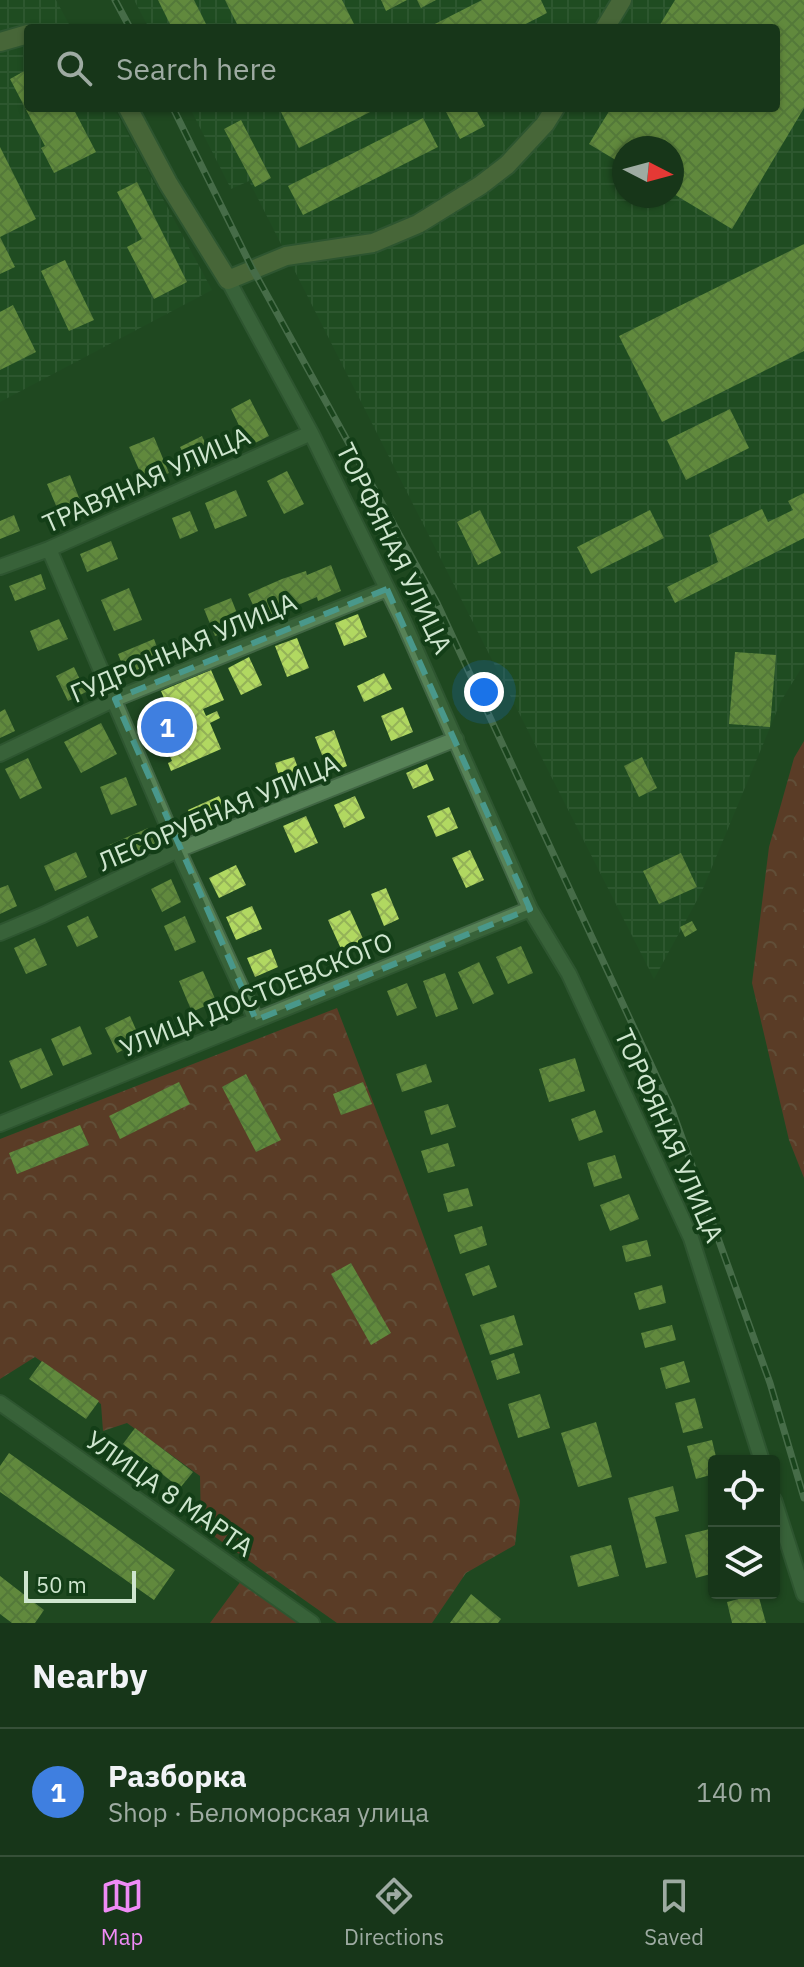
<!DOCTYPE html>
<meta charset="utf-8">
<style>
:root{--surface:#173619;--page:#244126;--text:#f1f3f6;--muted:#9eaba2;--line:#365038;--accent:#ef8bf6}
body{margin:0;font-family:"IBM Plex Sans",sans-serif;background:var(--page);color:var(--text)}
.controls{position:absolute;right:24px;bottom:24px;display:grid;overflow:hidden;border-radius:8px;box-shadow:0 2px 6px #0004}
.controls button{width:72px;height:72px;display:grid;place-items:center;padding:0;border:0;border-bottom:2px solid var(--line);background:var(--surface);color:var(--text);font:40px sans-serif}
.compass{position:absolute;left:612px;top:136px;width:72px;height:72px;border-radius:50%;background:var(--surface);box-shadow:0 2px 6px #0004;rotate:96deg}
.scale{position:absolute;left:24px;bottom:20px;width:112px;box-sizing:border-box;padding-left:8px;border:4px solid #cfe6cf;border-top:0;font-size:22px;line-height:28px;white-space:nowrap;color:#cfe6cf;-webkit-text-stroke:6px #133e17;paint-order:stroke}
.you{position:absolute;left:484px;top:692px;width:28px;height:28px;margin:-20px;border:6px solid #fff;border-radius:50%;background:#1a73e8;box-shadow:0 0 0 12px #1a73e833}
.badge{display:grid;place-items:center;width:52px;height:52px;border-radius:50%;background:var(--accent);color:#fff;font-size:26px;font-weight:700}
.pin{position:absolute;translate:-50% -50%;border:4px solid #fff;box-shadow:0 2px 8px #0006}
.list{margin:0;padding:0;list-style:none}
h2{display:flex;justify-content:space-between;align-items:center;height:104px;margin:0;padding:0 32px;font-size:34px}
h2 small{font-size:26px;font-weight:400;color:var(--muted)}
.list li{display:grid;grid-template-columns:52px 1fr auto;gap:24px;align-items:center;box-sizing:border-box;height:128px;padding:0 32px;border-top:2px solid var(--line)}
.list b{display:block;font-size:30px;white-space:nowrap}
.list p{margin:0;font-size:26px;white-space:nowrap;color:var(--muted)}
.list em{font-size:26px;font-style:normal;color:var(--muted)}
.icon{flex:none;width:44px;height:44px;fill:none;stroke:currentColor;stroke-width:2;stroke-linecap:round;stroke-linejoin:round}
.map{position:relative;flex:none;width:804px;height:1623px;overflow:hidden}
.search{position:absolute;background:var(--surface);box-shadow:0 2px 6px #0004;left:24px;right:24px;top:24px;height:88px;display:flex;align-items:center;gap:20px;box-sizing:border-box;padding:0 28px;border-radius:8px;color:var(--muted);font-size:30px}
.sheet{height:232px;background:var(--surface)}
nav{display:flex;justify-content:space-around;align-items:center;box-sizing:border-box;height:112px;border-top:2px solid var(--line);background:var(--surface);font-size:22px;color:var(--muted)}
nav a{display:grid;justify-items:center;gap:4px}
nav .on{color:var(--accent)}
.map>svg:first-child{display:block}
.industrial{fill:url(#industrial-grid);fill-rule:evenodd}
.forest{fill:url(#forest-crowns)}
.building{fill:url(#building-cross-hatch)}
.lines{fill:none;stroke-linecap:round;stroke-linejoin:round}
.street-casing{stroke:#406543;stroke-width:18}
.secondary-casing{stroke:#406543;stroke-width:22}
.street{stroke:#578257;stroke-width:14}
.secondary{stroke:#788b54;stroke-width:18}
.rail-casing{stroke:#779778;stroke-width:7}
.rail{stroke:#133e17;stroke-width:4;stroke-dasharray:12;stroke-linecap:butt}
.marked{fill:none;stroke:#49988b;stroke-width:6;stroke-dasharray:16 10;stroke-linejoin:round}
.labels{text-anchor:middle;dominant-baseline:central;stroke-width:8;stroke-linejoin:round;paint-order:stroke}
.street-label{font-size:26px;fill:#cfe6cf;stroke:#133e17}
</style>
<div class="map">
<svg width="804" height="1623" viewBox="0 0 804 1623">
<defs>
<pattern id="industrial-grid" width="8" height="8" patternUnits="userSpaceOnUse" patternTransform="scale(2)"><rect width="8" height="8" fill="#205023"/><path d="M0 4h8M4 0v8" fill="none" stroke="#3f6942"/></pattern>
<pattern id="forest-crowns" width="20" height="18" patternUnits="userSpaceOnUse" patternTransform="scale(2)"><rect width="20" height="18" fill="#a22e2e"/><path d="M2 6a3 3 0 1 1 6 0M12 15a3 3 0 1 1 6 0" fill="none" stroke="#b25655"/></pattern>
<pattern id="building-cross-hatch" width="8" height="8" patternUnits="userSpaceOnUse" patternTransform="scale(2)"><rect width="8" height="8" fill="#b1d861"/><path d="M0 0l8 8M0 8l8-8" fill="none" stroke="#94b358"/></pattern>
</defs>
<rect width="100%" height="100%" fill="#1f4821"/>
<path class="industrial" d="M0 0H56L71 28H28V108H114L212 290 0 402Z
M134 0H804V664L781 701 702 891 654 979 249 181 231 189 190 108H776V28H149ZM624 148H672V196H624Z"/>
<path class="forest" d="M804 741V1178L789 1140 752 983 769 847 794 758Z
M337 1008 403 1180 520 1501 515 1545 466 1573 432 1623H337L201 1527 200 1476 127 1423 103 1431 101 1404 35 1357 0 1379V1139Z
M241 1581 301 1623H210Z"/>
<path class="building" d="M158 0H194L208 28H172Z
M225 0H342L356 28H239Z
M381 0H407L386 11Z
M417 0H436L421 8Z
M482 0H541L547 13 518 28H427Z
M675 0H804V108L732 229 672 193V148H624V165L589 144 611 108H776V28H658Z
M28 69V108H73L96 152 54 173 41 148 45 146 10 79Z
M279 108H373L374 110 299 148Z
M444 108H475L485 126 460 139Z
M423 118 438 147 303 215 288 186Z
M241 120 271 178 255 187 224 129Z
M0 147 36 219 0 237 15 267 0 274Z
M137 182 187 282 154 299 127 247 142 239 117 192Z
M804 244V351L662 422 619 336Z
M65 260 94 320 69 331 41 271Z
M13 305 36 352 0 370V312Z
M250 399 269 436 249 446 231 409Z
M730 409 749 448 686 480 667 440Z
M202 436 213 460 192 470 180 447Z
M154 437 169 473 145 483 129 447Z
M287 471 304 504 284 514 267 481Z
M70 475 84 510 62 520 47 484Z
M236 490 247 516 215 529 205 503Z
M804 493V538L675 603 667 587 718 562 709 535 762 509 768 522 793 510 788 501Z
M480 510 501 553 478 565 457 522Z
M650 510 664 538 591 574 577 547Z
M190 511 198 531 180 539 172 518Z
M14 515 20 531 0 539V521Z
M111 541 118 559 87 572 80 554Z
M331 565 341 591 318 601 317 597 260 621 248 594 282 579 306 571 307 575Z
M41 574 46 589 15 601 9 586Z
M129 588 142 620 114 631 101 600Z
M231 598 242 626 215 636 204 609Z
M358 614 367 637 344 646 335 623Z
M59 619 68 639 38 651 30 631Z
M297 638 309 668 287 677 275 646Z
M154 639 162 660 126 674 118 654Z
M735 652 776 655 770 727 729 724Z
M249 657 262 685 241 695 228 668Z
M74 667 86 692 68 701 56 676Z
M211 670 224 700 203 709 206 716 217 711 220 718 210 723 221 749 171 771 168 763 172 761 158 729 174 722 161 691Z
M384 673 392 689 364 702 357 686Z
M403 707 413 732 391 741 381 716Z
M5 709 15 731 0 738V712Z
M101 723 117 754 81 773 64 742Z
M334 730 347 766 329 773 315 737Z
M294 757 303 782 283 789 275 763Z
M642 757 657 788 639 797 624 766Z
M28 758 42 788 20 799 5 769Z
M427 764 434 780 413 789 406 773Z
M126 777 137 805 111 815 100 787Z
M219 796 227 812 195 827 188 810Z
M355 796 365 818 344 828 334 805Z
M449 807 458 828 436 837 427 816Z
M306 816 318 843 295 853 283 826Z
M148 828 156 845 114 863 107 846Z
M470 850 484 880 466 888 452 858Z
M76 852 87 877 55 891 44 866Z
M681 853 697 887 659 904 643 871Z
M236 865 246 885 219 898 209 878Z
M171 879 181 902 162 912 151 889Z
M8 885 17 906 0 914V888Z
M386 888 399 919 384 926 371 894Z
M252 906 262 929 236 940 226 917Z
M350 910 364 941 342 951 328 920Z
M88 916 98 937 77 947 67 926Z
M185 916 196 942 175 951 164 926Z
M692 921 697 930 685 937 680 927Z
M35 938 47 965 26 974 14 948Z
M521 946 533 973 508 984 496 957Z
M271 949 278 967 255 977 247 958Z
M479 962 494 994 473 1004 458 972Z
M203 971 216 1001 192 1012 179 981Z
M445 973 458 1009 436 1017 423 981Z
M407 983 417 1008 397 1016 387 991Z
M130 1016 141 1041 117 1053 105 1028Z
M80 1026 92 1054 63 1066 51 1039Z
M41 1048 53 1075 21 1089 9 1061Z
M575 1058 585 1091 549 1102 539 1069Z
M426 1064 432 1082 402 1092 396 1074Z
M246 1074 281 1140 256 1152 222 1087Z
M179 1082 190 1104 120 1139 109 1116Z
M363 1082 372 1104 341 1115 333 1094Z
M448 1104 456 1127 431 1135 424 1111Z
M595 1110 603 1132 579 1141 571 1119Z
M80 1125 89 1145 17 1174 9 1153Z
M448 1143 455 1166 428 1173 421 1151Z
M615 1155 622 1178 594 1187 587 1163Z
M468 1188 473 1206 448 1212 443 1194Z
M629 1194 639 1219 610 1231 600 1205Z
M482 1226 487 1245 460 1254 454 1235Z
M647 1240 651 1256 626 1262 622 1246Z
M351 1263 391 1333 371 1345 331 1274Z
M489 1265 497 1287 473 1296 465 1274Z
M662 1285 666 1303 639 1310 634 1293Z
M514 1315 523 1345 490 1355 480 1325Z
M672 1325 676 1340 645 1348 641 1333Z
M514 1353 520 1373 497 1380 491 1361Z
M42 1361 99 1401 86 1419 29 1379Z
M684 1361 690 1382 666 1389 660 1368Z
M540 1394 550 1428 518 1438 508 1404Z
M695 1398 703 1428 683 1433 675 1403Z
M596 1422 612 1477 578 1487 561 1433Z
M135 1428 193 1472 180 1488 123 1444Z
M712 1440 717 1461H714V1474L696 1479 687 1446Z
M9 1453 175 1570 154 1600 0 1492V1466Z
M673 1486 679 1511 655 1517 667 1563 646 1568 628 1498Z
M714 1528V1573L696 1578 685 1535Z
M611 1545 619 1576 578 1587 570 1556Z
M0 1576 44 1610 35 1623H12L0 1614Z
M471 1594 501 1619 498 1623H450Z
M758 1594 766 1623H732L727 1602Z"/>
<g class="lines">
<defs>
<path id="street" d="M228 280 311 433 403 621 530 909 569 974 691 1238 762 1461
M49 549 178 850 256 1020
M0 567 49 549 311 433
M0 754 115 699 387 589
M0 933 43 915 178 850 456 739
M0 1124 530 909
M0 1403 312 1623
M774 1500 804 1594"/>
<path id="secondary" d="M605 28 622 0
M0 42 28 34
M128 108 168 183 228 280 286 256 373 243 418 224 481 185 507 165 545 124 555 108"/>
</defs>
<use href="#street" class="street-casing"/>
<use href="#secondary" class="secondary-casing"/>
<use href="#street" class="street"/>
<use href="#secondary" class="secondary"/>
<defs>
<path id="rail" d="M115 0 130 28
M173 108 252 268 437 603 672 1110 770 1383 804 1498"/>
</defs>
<use href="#rail" class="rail-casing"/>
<use href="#rail" class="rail"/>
</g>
<path d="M0 0H804V1623H0ZM387 589 530 909 256 1020 115 699Z" fill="#1f4821" fill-opacity=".55" fill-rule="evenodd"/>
<path class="marked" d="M387 589 530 909 256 1020 115 699Z"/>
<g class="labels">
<g class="street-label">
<text transform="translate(146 479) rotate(-24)">ТРАВЯНАЯ УЛИЦА</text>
<text transform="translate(395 548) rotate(64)">ТОРФЯНАЯ УЛИЦА</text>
<text transform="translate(183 647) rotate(-23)">ГУДРОННАЯ УЛИЦА</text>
<text transform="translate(218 812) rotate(-23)">ЛЕСОРУБНАЯ УЛИЦА</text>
<text transform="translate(256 994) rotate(-22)">УЛИЦА ДОСТОЕВСКОГО</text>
<text transform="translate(670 1135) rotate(66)">ТОРФЯНАЯ УЛИЦА</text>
<text transform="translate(170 1493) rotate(35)">УЛИЦА 8 МАРТА</text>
</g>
</g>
</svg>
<div class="controls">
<button><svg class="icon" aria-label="locate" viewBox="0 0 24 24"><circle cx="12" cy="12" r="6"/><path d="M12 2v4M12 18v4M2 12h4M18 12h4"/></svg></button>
<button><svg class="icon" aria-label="layers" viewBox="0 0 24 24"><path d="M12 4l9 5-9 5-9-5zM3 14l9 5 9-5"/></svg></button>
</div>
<svg class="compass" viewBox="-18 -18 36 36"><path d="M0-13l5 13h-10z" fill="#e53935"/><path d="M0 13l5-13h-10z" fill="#9eaba2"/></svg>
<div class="scale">50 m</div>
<div class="you"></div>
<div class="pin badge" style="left:167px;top:727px;background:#3f7fe0">1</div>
<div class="search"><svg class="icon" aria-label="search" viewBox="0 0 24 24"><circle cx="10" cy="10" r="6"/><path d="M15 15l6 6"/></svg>Search here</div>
</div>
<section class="sheet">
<h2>Nearby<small></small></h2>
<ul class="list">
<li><span class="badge" style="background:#3f7fe0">1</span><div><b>Разборка</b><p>Shop · Беломорская улица</p></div><em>140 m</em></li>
</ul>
</section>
<nav>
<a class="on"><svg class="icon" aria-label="map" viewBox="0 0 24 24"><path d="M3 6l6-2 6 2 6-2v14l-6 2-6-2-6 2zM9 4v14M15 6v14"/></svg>Map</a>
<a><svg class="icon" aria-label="directions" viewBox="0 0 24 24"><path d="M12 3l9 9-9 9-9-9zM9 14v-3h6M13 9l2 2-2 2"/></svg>Directions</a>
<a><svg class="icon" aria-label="saved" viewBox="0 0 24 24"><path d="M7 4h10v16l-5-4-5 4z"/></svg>Saved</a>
</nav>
